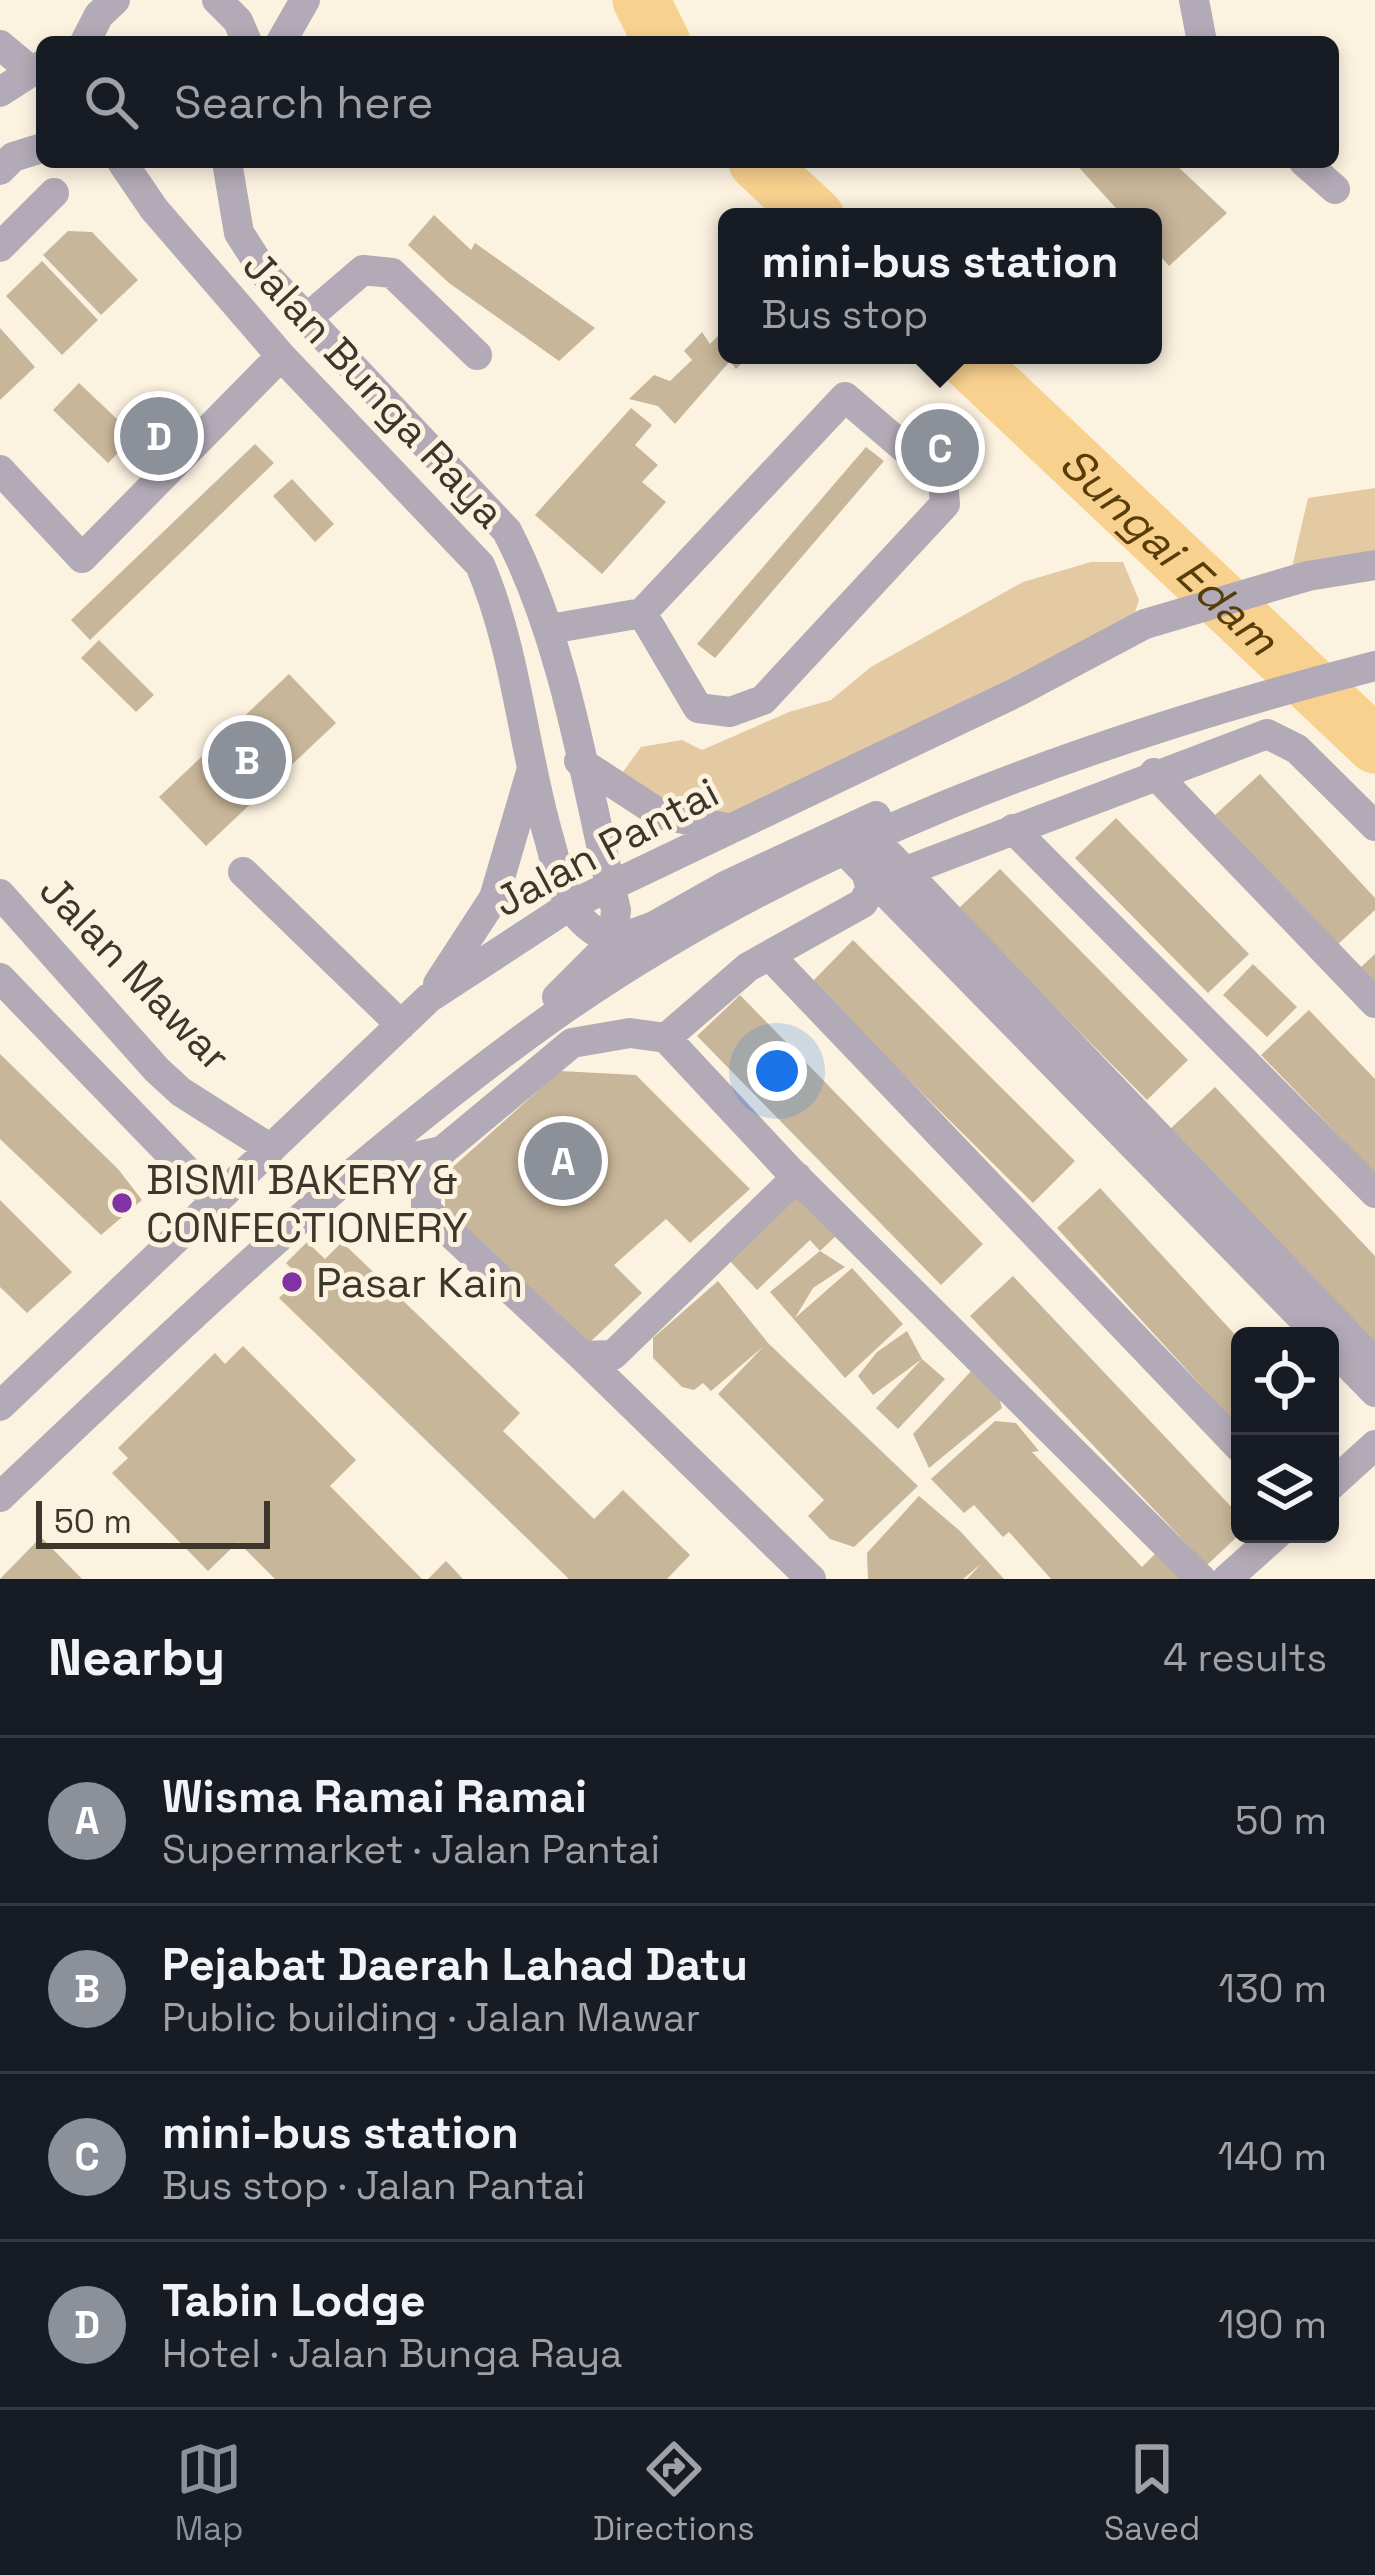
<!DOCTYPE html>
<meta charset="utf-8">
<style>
:root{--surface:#171b24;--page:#20242c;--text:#f1f3f6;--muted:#9ea1a6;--line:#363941;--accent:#8c9099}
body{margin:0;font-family:"Space Grotesk",sans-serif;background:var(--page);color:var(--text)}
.controls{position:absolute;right:36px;bottom:36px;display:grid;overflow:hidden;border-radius:18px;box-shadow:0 6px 18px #0003}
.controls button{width:108px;height:108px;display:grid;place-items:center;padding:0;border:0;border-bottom:3px solid var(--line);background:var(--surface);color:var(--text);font:60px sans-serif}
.scale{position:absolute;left:36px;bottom:30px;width:234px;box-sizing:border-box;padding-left:12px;border:6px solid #3d362a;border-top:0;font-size:33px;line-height:42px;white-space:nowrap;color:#3d362a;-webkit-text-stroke:9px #fcf2e0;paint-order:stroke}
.you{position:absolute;left:777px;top:1071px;width:42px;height:42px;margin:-30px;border:9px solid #fff;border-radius:50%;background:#1a73e8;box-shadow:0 0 0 18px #1a73e833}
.badge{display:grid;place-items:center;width:78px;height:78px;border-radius:50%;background:var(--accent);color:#fff;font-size:39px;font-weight:700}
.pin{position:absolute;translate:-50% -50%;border:6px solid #fff;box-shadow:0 3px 12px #0006}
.popup{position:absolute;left:718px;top:208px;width:444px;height:156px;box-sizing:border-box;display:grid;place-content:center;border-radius:18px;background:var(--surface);filter:drop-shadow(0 3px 9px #0005);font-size:39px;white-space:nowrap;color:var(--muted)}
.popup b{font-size:45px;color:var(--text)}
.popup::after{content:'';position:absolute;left:50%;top:100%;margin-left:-24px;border:24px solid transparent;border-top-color:var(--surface)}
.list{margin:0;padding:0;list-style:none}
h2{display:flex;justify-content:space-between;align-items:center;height:156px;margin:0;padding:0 48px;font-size:51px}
h2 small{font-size:39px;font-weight:400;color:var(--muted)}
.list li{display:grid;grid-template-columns:78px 1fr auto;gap:36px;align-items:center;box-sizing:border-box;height:168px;padding:0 48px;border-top:3px solid var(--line)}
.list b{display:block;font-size:45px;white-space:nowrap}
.list p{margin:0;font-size:39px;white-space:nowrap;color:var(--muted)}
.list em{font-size:39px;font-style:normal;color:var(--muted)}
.icon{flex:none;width:66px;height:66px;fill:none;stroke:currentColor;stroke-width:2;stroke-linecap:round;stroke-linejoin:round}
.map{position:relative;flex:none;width:1375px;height:1579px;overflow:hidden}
.search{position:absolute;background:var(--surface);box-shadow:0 6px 18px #0003;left:36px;right:36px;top:36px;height:132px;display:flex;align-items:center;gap:30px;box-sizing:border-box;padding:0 42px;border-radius:18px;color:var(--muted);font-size:45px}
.sheet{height:828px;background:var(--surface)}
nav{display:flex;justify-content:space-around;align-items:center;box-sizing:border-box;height:168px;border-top:3px solid var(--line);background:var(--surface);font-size:33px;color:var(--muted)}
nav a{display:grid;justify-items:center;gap:6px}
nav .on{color:var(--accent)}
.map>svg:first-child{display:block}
.green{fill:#e3caa2}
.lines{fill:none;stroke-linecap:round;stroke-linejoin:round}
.river{stroke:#f9d18f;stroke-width:57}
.building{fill:#c8b69a}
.minor{stroke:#b2aab6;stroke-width:30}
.poi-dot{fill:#8133a3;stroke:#fcf2e0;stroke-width:4.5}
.labels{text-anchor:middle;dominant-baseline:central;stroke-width:10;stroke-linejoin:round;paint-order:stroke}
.street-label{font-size:42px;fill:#3d362a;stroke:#fcf2e0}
.poi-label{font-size:42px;fill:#3d362a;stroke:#fcf2e0;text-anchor:start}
.water-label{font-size:45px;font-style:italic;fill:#573d07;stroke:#fcf2e0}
</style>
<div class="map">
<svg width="1375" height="1579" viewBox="0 0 1375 1579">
<rect width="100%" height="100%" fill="#fcf2e0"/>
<path class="green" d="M1375 488V565L1292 567 1308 498Z
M1091 562H1123L1139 600 1133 619 725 819 661 803 617 780 641 747 682 740 702 750 789 712 831 700 871 667 1023 582Z"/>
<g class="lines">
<g class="river">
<path d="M641 0 662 42"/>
<path d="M757 162 816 217"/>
<path id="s1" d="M962 355 1375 745"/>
</g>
</g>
<path class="building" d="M1074 162H1173L1227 213 1169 266 1153 248V217H1124Z
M434 215 471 250 475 243 595 328 559 361 449 283 408 245Z
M68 231 92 232 138 280 101 315 43 255Z
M42 261 98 320 62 355 6 296Z
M727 327V355H750L736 369 730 361 675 424 658 406 629 399 654 375 670 381 692 360 684 351 702 332 710 344Z
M0 328 35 367 0 400Z
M79 383 135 436 108 463 53 410Z
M631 408 652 425 635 445 658 465 642 482 666 502 602 574 535 515Z
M255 444 274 463 90 640 71 620Z
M866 447 884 461 715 658 697 644Z
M292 479 334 524 315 542 273 496Z
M99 640 154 695 136 712 81 658Z
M289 674 336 723 206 846 159 797Z
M1260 774 1375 898V910L1337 945 1215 815Z
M1116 818 1249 954 1208 993 1075 858Z
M1000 869 1188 1060 1147 1100 958 909Z
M853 940 1075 1161 1033 1203 811 983Z
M1375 954V987L1358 970Z
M1253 964 1297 1007 1267 1037 1223 995Z
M740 995 983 1244 941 1285 697 1036Z
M1309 1010 1375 1079V1173L1261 1055Z
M0 1054 118 1169 142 1200 101 1235 0 1139Z
M560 1071 636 1075 750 1189 690 1243 666 1219 614 1265 642 1293 587 1345 445 1209V1174Z
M1215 1087 1375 1256V1350L1168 1131Z
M1100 1188 1240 1340V1428L1057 1228Z
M801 1192 839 1233 820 1251 810 1240 757 1290 728 1259Z
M0 1200 72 1272 27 1313 0 1287Z
M307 1242 325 1259 342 1242 520 1413 503 1431 594 1519 623 1490 690 1555 667 1579H569L279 1298 300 1277 286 1263Z
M820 1251 845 1267 813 1288 795 1318 852 1268 903 1324 845 1378 770 1292Z
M1013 1276 1240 1516V1534L1207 1565 970 1316Z
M718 1281 768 1343 918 1486 854 1547 830 1539 808 1516 824 1500 718 1394 764 1346 711 1391 703 1383 694 1390 682 1387 653 1358V1338Z
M907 1331 922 1359 873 1395 858 1376 877 1352Z
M243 1346 356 1460 330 1486 422 1579H275L238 1542 208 1571 112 1473 128 1458 118 1448 215 1353 225 1364Z
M922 1359 945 1379 898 1429 876 1408Z
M973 1369 997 1391 1002 1408 929 1468 913 1434Z
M995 1421 1016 1423 1039 1451 1032 1452 1142 1567 1156 1553 1181 1579H1051L1009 1532 1003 1537 974 1505 964 1513 931 1479Z
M919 1496 960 1531 1004 1579H967L981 1564 963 1579H868L867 1553Z
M41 1537 82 1579H0Z
M446 1561 463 1579H428Z"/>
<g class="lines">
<path class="minor" d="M217 0 238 21 247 42
M1194 0 1202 42
M85 42 99 15 115 0
M281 42 305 0
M0 45 30 70
M0 92 42 65
M122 162 154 209 281 356 480 565C516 649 523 747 548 835 555 858 559 885 571 906 581 923 595 933 613 941
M227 162 239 233 266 275 507 531C567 647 585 783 616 910L613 941
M1304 162 1335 189
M0 170 13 157 42 148
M0 247 54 193
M306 319 363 270 392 273 477 355
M0 470 82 558 281 356
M550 629 642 613 845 397 943 481 945 504 763 700 730 712 698 708 642 613
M579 761 660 814 726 828
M1154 773 1375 1003
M1013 829 1375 1193
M874 839 1375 1363
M846 852 1320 1336
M906 871 1267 734 1297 749 1375 826
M243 872 401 1025
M0 894 157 1070 181 1092 271 1149
M770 956 1240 1448
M0 978 216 1201
M438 984 494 898 531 772
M557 997 613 941 654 926 727 885 876 816
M666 1038 748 967 863 903 871 888 866 873
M442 1151 426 1178V1210L582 1356 613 1355 797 1177
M360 1169 442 1151 572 1043 630 1033 666 1038 791 1172 1201 1579
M1330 1346 1375 1392
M582 1356 811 1579
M0 1406 429 998 571 905 1017 692 1145 624 1308 576 1375 565
M1330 1486 1375 1445
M0 1497C177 1329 354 1158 554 1016 799 844 1087 740 1375 666
M1227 1579 1277 1534"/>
</g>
<g class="poi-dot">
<circle cx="122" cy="1203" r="12"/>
<circle cx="292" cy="1282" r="12"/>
</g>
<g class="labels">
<g class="street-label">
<text transform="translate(374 389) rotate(47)">Jalan Bunga Raya</text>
<text transform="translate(606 847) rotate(-28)">Jalan Pantai</text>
<text transform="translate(135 973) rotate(46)">Jalan Mawar</text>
</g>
<g class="poi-label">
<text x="146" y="1179">BISMI BAKERY &amp;<tspan x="146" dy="48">CONFECTIONERY</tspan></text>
<text x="316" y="1282">Pasar Kain</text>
</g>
<g class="water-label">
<text stroke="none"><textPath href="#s1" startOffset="285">Sungai Edam</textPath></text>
</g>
</g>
</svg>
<div class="controls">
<button><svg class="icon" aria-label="locate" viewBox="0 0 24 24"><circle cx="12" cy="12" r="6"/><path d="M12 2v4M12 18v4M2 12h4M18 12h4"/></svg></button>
<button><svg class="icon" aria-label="layers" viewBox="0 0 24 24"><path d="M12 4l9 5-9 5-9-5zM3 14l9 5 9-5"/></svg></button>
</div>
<div class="scale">50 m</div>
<div class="you"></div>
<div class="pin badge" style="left:563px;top:1161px">A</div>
<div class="pin badge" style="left:247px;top:760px">B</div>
<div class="pin badge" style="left:940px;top:448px">C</div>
<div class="popup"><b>mini-bus station</b>Bus stop</div>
<div class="pin badge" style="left:159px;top:436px">D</div>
<div class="search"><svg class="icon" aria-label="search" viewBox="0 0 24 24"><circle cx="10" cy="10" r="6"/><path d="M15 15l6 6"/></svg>Search here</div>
</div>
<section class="sheet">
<h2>Nearby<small>4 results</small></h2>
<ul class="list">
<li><span class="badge">A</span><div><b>Wisma Ramai Ramai</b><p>Supermarket · Jalan Pantai</p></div><em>50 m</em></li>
<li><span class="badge">B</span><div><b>Pejabat Daerah Lahad Datu</b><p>Public building · Jalan Mawar</p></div><em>130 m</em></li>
<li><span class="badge">C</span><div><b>mini-bus station</b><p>Bus stop · Jalan Pantai</p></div><em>140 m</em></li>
<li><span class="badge">D</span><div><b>Tabin Lodge</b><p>Hotel · Jalan Bunga Raya</p></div><em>190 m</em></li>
</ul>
</section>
<nav>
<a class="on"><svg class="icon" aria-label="map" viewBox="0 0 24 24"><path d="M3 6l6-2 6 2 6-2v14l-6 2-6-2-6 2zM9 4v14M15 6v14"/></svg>Map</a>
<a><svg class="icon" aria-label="directions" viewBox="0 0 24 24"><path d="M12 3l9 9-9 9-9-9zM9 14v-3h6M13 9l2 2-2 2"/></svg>Directions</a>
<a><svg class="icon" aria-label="saved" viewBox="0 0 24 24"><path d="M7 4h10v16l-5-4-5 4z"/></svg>Saved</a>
</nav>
